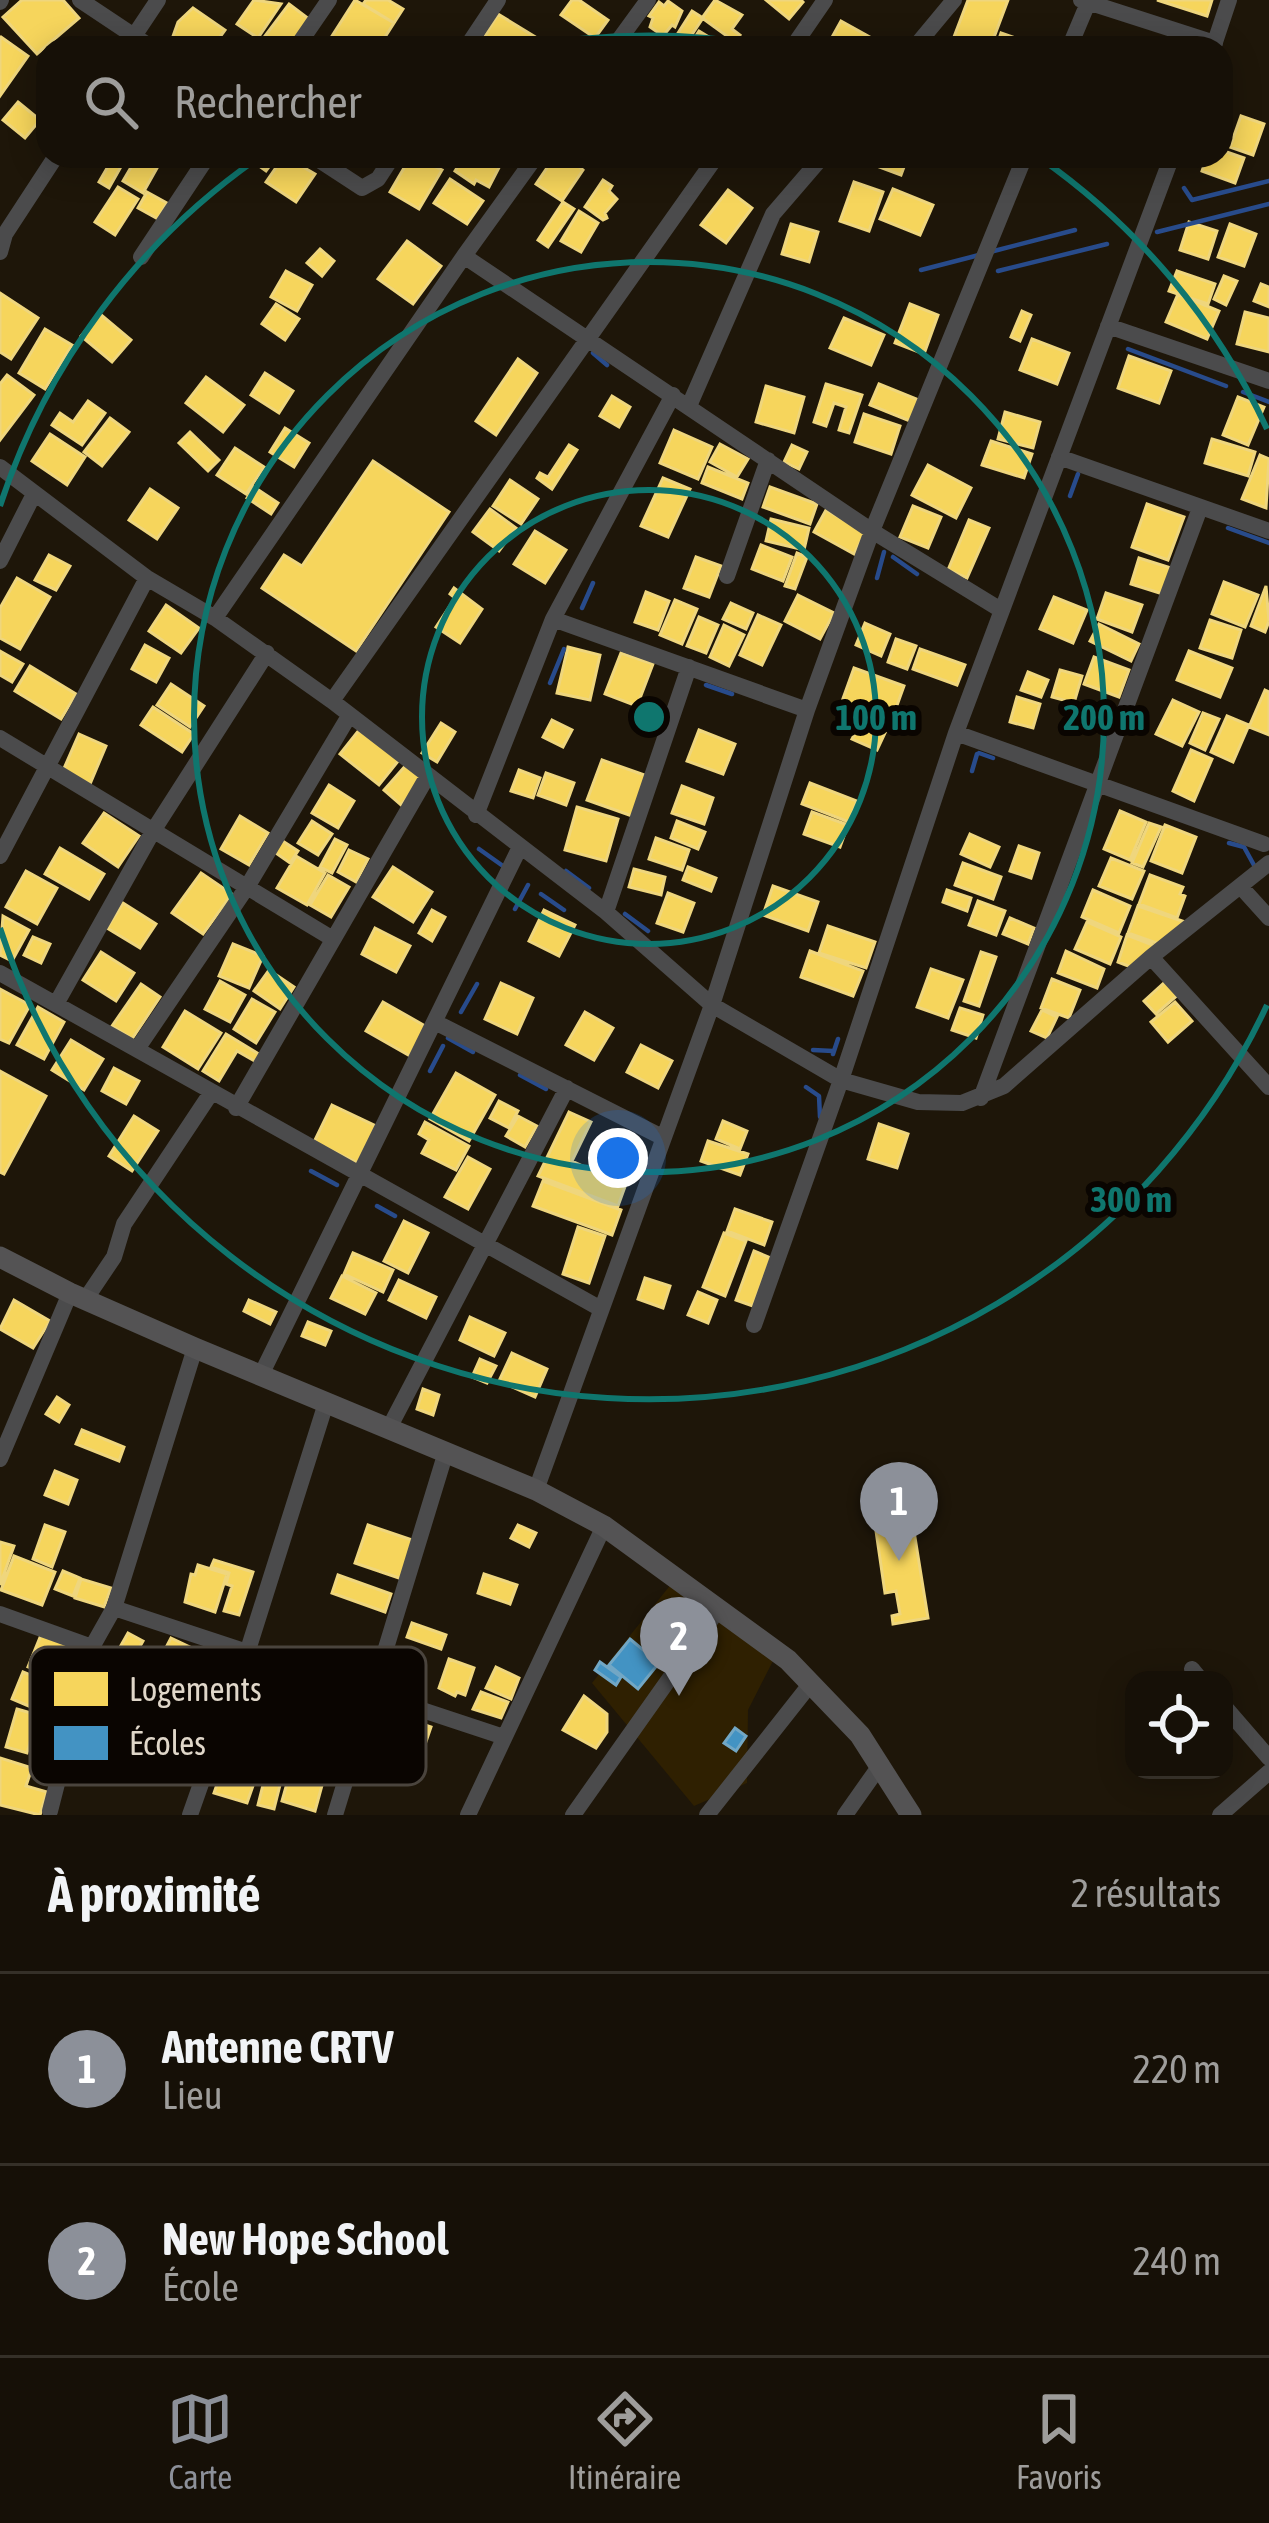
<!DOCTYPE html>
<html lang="fr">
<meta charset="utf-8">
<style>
:root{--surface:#161007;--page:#231e15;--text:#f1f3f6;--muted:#9e9d9b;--line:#353028;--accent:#8c9099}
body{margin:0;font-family:"Asap Condensed",sans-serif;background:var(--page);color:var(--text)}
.controls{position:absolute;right:36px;bottom:36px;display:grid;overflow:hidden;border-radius:24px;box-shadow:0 6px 30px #0003}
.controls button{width:108px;height:108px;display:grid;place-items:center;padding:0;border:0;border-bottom:3px solid var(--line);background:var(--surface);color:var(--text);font:60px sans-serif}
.you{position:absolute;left:618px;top:1158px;width:42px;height:42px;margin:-30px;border:9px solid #fff;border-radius:50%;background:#1a73e8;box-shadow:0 0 0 18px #1a73e833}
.badge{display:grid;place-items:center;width:78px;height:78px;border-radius:50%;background:var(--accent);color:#fff;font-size:39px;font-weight:700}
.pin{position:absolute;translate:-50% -99px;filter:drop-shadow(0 3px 6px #0008)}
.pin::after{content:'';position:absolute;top:63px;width:42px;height:36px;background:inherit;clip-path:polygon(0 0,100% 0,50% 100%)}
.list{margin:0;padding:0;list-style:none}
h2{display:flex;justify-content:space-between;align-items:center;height:156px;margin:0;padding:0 48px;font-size:51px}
h2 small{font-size:39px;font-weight:400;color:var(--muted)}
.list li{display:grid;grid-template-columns:78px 1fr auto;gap:36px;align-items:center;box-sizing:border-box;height:192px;padding:0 48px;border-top:3px solid var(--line)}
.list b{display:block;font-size:45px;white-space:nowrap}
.list p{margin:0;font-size:39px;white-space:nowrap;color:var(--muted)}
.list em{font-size:39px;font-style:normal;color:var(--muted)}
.icon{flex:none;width:66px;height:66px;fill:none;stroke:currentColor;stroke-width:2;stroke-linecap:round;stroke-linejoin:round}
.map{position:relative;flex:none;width:1269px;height:1815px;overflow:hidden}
.search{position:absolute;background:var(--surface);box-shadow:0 6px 30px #0003;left:36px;right:36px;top:36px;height:132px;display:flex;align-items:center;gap:30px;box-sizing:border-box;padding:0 42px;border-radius:36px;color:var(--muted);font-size:45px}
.sheet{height:540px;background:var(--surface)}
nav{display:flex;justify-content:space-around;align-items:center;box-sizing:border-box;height:168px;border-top:3px solid var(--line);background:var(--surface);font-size:33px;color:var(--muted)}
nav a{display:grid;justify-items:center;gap:6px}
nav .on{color:var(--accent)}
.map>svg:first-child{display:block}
.built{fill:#2f2001}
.homes{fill:#f6d55c;stroke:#efd67d;stroke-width:3}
.schools{fill:#4393c3;stroke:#72a7c5;stroke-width:3}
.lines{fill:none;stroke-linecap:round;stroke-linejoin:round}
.stream{stroke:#284b8b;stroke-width:4.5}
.minor{stroke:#4b4b4c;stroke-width:16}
.major{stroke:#545354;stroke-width:21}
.ring{fill:none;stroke:#0f766e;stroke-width:6}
.key{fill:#0a0501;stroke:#4a443d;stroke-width:3}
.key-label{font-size:33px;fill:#e0d7c9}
.centre{fill:#0f766e;stroke:#0a0501;stroke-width:6}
.ring-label{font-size:36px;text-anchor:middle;font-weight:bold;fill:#0f766e;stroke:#0a0501;stroke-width:12;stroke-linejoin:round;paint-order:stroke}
</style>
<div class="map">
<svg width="1269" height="1815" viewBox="0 0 1269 1815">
<rect width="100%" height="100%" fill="#1e1609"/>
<path class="built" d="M672 1583 775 1657 748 1710 747 1783 694 1806 592 1683Z"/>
<path class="homes" d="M22 0H63L79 18 37 54 3 17Z
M254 0 281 4 258 38 237 24Z
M355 0 394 23 378 48H352L332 36Z
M366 0H388L403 9 394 23 363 4Z
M572 0H579L608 20 595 38 561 15Z
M715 0 742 15 732 29 740 35 735 42 702 18Z
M766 0H801L803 2 789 19Z
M968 0H1008L990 48H969L952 42Z
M1157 0H1212L1207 16Z
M668 1 682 11 675 27 672 25 663 36 650 27 653 18 649 16 659 2 664 6Z
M289 4 309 19 288 48H274L262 40Z
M193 8 225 30 212 48H180L171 42 178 22Z
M692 11 703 18 683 48H677L671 44Z
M498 14 537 38 530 48H478Z
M841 21 879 42 876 48H826Z
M699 31 727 48H688Z
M1001 33 1044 48H996Z
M1 37 28 56 0 96V38Z
M18 102 40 120 25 138 3 120Z
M1241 116 1264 124 1253 155 1230 147Z
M1221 150 1244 158 1235 183 1202 171 1207 156H1221Z
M114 156H127L109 188 99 182Z
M245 156H277L266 171Z
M284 156 315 174 296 202 266 182Z
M411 156 442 170 419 209 390 192Z
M464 156H505L489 187 476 180 474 184 455 171Z
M555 156H567L583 170 562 201 536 184Z
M850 156H908L901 175Z
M137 157 157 168 143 193 123 181Z
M450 179 483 201 467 224 434 203Z
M603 180 612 186 609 191 617 199 605 213 607 218 603 220 585 207Z
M854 182 883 192 869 231 840 221Z
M118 187 138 199 115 235 95 222Z
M893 189 933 205 920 235 880 219Z
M728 190 752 208 726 243 701 225Z
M147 192 167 203 158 219 138 208Z
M563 202 574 209 548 247 538 240Z
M579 211 598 223 581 252 561 241Z
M1189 222 1217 231 1208 259 1180 250Z
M791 224 818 232 809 262 782 254Z
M1230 224 1256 234 1244 266 1218 257Z
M407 241 441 266 413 304 378 279Z
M320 249 334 261 322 276 307 263Z
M286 271 312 285 297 311 271 297Z
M1177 271 1215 284 1208 304 1169 291Z
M1224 276 1237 281 1226 305 1214 299Z
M1261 284 1269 287V307L1254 301Z
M0 293 38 318 11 359 0 352Z
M1178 294 1219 311 1207 339 1166 322Z
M276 304 299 319 285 340 262 324Z
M910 304 938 315 924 354 895 343Z
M1022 311 1031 315 1020 341 1011 337Z
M1245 312 1269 318V352L1237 344Z
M100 314 131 340 112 362 81 336Z
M844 318 884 335 871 365 830 348Z
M45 329 72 345 45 389 19 373Z
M1032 339 1069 353 1057 384 1020 370Z
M1129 356 1171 371 1159 403 1118 388Z
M518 359 537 373 496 435 476 421Z
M265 373 293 391 279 413 251 395Z
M7 375 34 395 0 440V384Z
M206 377 244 405 223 432 186 403Z
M826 384 862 395 849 433 839 430 846 407 834 403 826 426 814 422Z
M879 384 919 400 910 421 870 405Z
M766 386 804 397 794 433 756 422Z
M612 396 630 407 619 427 600 416Z
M1238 397 1264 407 1248 445 1223 435Z
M88 401 105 413 82 445 52 425 60 413 73 422Z
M1005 412 1040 422 1033 448 998 439Z
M864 414 900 426 891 454 855 442Z
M110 418 129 432 102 466 84 452Z
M285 428 309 443 294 467 270 452Z
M674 430 712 447 698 479 660 463Z
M190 432 219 460 208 471 179 443Z
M50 434 85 457 67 485 32 461Z
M1212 439 1255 452 1248 476 1205 463Z
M991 441 1032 454 1024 478 982 465Z
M720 444 748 459 737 477 710 462Z
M569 445 577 450 552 489 537 478 540 473 548 477Z
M792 445 807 452 799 469 784 462Z
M235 448 264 467 246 494 217 475Z
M1260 455 1269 459 1266 508 1242 499Z
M373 461 449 512 356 651 262 588 284 555 302 566Z
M928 465 971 488 956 518 912 495Z
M708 467 748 483 742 499 702 483Z
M663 478 690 489 668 537 641 526Z
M510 480 538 499 521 524 493 506Z
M254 487 278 503 271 514 247 498Z
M770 487 817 504 810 524 763 507Z
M150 489 178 508 157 539 129 520Z
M1147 504 1184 517 1168 560 1132 547Z
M913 506 941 517 928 548 900 537Z
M490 509 516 528 499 551 473 532Z
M826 510 866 532 854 554 814 532Z
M771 519 809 528 804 550 766 541Z
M969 520 989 528 967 578 948 570Z
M535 531 566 550 545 583 514 564Z
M761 545 792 557 783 581 752 569Z
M797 553 807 557 795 589 785 586Z
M49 555 70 566 56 590 35 580Z
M696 557 721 566 709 597 684 588Z
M1139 558 1171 568 1163 594 1131 584Z
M17 578 50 597 20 649 0 638V608Z
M1224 582 1258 595 1245 627 1212 614Z
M1266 586 1269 621 1265 632 1251 626Z
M454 588 482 609 460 643 436 627 455 598 450 594Z
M646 592 669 601 658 630 635 622Z
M1106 593 1142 605 1132 632 1097 619Z
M798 595 834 613 820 639 785 621Z
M1054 597 1087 610 1073 643 1040 629Z
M675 600 697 609 682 644 660 635Z
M731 603 753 613 746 629 723 619Z
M166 605 199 628 181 653 149 631Z
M758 615 781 625 762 665 740 655Z
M699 617 718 625 706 653 687 646Z
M1210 620 1241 630 1232 658 1200 648Z
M865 623 890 634 881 656 856 645Z
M1099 624 1139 644 1131 661 1090 641Z
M724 625 744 635 729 666 710 657Z
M896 639 916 646 907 669 888 662Z
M145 645 169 658 156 682 132 669Z
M568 647 600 655 590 700 557 693Z
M920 649 965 665 957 685 913 669Z
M0 651 23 664 12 682 0 675Z
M1189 651 1232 668 1220 697 1177 680Z
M621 653 653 664 637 706 605 694Z
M1094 657 1129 670 1119 697 1084 684Z
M30 666 76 694 61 719 15 691Z
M854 668 904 686 891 722 841 704Z
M1060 670 1082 676 1074 703 1052 697Z
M1028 672 1048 680 1041 697 1021 690Z
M171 684 204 706 190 727 157 705Z
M1265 690 1269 692V735L1249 727Z
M1017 697 1040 704 1033 728 1010 722Z
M1173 700 1199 712 1182 746 1156 734Z
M153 707 194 734 182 752 141 725Z
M1203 713 1219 719 1205 750 1190 743Z
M1227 716 1249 725 1233 762 1211 752Z
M552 720 572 730 563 747 543 737Z
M861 722 885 733 877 750 852 739Z
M441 723 455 732 437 762 422 753Z
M359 730 399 760 379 785 340 754Z
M699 730 735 744 723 774 687 761Z
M79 734 106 746 90 784 62 773Z
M1191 750 1212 759 1194 801 1173 791Z
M602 760 650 777 635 817 587 800Z
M406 765 423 780 401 805 384 790Z
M519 770 540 778 533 798 511 791Z
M546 773 574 783 566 805 538 795Z
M810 783 857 801 849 822 802 804Z
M329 785 354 801 338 828 312 813Z
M682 786 713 798 704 824 672 813Z
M577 807 618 819 606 861 565 850Z
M1120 811 1146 822 1130 860 1104 849Z
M812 812 848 825 840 847 804 834Z
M104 813 139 836 118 867 83 843Z
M240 816 268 833 249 865 221 849Z
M312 821 332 834 318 855 298 843Z
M677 821 705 832 698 849 671 838Z
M1149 823 1161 827 1143 867 1132 863Z
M1165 825 1196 837 1182 873 1151 861Z
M970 834 999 847 990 867 961 854Z
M278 838 298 851 290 863 270 849Z
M656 838 689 850 682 870 649 859Z
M335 839 347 845 332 873 320 867Z
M1019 846 1039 853 1031 878 1010 871Z
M60 848 104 874 89 899 45 874Z
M349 850 368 859 356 882 338 872Z
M296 856 325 873 307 905 277 888Z
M1111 858 1144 871 1132 899 1099 886Z
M963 863 1001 877 993 899 955 885Z
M393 867 432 892 413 922 373 897Z
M688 867 716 878 711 891 683 880Z
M634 869 665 877 661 895 629 887Z
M26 871 57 888 37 924 6 907Z
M201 873 232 894 203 934 172 913Z
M328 875 349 887 331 917 310 905Z
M1150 875 1183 887 1180 894 1185 896 1177 918 1139 904Z
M773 886 818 902 808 931 763 915Z
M947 890 971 898 967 911 943 902Z
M1093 890 1130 906 1119 933 1082 917Z
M668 893 694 903 683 932 657 923Z
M978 901 1005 911 996 935 969 925Z
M123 903 156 924 140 948 107 928Z
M1138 906 1185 922 1162 945 1128 933Z
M432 910 445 917 432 941 419 933Z
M544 910 575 925 559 956 529 941Z
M3 916 29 930 12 961 0 955Z
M1010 918 1034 928 1028 944 1003 934Z
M1087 922 1121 937 1110 964 1075 949Z
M828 926 875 942 866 968 819 953Z
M375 928 410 946 396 972 362 954Z
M1127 935 1158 947 1136 969 1118 962Z
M33 937 50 944 41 963 24 955Z
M233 944 263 956 249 988 219 976Z
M810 951 863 971 853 996 801 977Z
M1066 951 1104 969 1097 988 1058 973Z
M101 952 134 973 116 1001 83 980Z
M981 952 996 957 979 1006 964 1001Z
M931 969 963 980 948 1018 917 1007Z
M269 970 294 987 280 1009 254 991Z
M1052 979 1080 990 1069 1018 1041 1008Z
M220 981 245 995 230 1022 205 1009Z
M1166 981 1179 994 1156 1014 1144 1001Z
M501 983 533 998 517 1034 485 1019Z
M141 984 160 997 132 1039 112 1026Z
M0 989 30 1005 9 1043 0 1039Z
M252 999 275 1012 256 1043 234 1029Z
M383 1002 427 1027 410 1056 366 1031Z
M1175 1002 1192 1021 1168 1042 1151 1022Z
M38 1007 64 1022 44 1059 17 1045Z
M960 1008 983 1015 976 1038 952 1030Z
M1042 1010 1057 1017 1047 1038 1031 1031Z
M185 1011 221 1033 198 1069 163 1047Z
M585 1012 613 1028 594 1060 566 1045Z
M226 1034 262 1056 258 1063 237 1051 219 1081 203 1071Z
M71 1040 103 1059 84 1090 52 1070Z
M641 1045 672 1061 658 1088 627 1072Z
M114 1068 139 1081 126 1104 102 1091Z
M0 1071 46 1096 4 1174 0 1172Z
M456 1073 495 1095 469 1141 430 1119Z
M499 1101 518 1111 509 1128 490 1118Z
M332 1105 376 1126 358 1163 314 1142Z
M569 1112 591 1122 572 1161 598 1173 617 1134 640 1145 618 1206 538 1176Z
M134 1116 158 1131 132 1171 109 1156Z
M518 1116 537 1126 525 1147 506 1136Z
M723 1121 747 1131 740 1149 716 1139Z
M425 1122 469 1146 456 1170 422 1153 429 1140 419 1134Z
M879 1124 908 1134 897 1168 868 1159Z
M708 1141 748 1154 740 1175 701 1161Z
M468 1157 490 1169 468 1209 445 1197Z
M543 1181 621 1210 612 1235 533 1206Z
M735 1209 772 1222 764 1245 727 1231Z
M404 1221 428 1233 408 1273 384 1261Z
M578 1227 605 1236 589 1283 563 1274Z
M724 1233 746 1241 725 1296 703 1287Z
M754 1251 771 1258 753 1306 736 1300Z
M353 1253 393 1270 383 1292 344 1274Z
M342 1276 376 1293 365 1314 331 1298Z
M645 1278 670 1286 663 1308 638 1299Z
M399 1280 436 1297 426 1318 389 1300Z
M698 1292 717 1300 708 1323 688 1315Z
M14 1300 50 1321 33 1348 0 1329Z
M249 1300 276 1312 270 1324 244 1311Z
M470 1317 505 1333 494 1356 460 1340Z
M308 1322 331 1331 325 1345 302 1336Z
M512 1353 547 1369 535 1397 499 1381Z
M480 1359 496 1366 487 1383 472 1377Z
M423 1389 439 1395 433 1415 417 1409Z
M57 1397 69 1405 59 1422 46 1414Z
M82 1430 124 1447 119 1461 76 1444Z
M55 1471 77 1480 68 1504 45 1495Z
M45 1525 65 1532 52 1567 33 1559Z
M368 1525 415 1541 402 1579 355 1563Z
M518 1525 536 1533 529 1547 511 1538Z
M913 1525 928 1618 893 1624 892 1616 900 1614 896 1591 885 1593 876 1531Z
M0 1542 14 1546 0 1585Z
M14 1556 55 1572 42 1605 1 1590Z
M214 1560 253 1572 239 1615 224 1611 232 1586 226 1584 229 1573 211 1567Z
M198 1565 227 1574 215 1612 185 1602 191 1574 195 1575Z
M63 1571 80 1578 73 1596 55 1589Z
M484 1574 517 1585 510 1604 478 1593Z
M338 1575 391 1594 385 1612 332 1593Z
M81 1579 111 1588 104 1607 75 1598Z
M412 1623 446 1635 441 1649 407 1637Z
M128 1633 143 1641 134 1657 119 1649Z
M41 1635 71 1646 66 1659 77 1663 69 1682 28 1667Z
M171 1638 196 1650 182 1676 158 1663Z
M212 1641 226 1649 204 1688 190 1680Z
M449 1659 474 1668 465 1695 457 1692 455 1696 439 1688Z
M496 1667 519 1678 511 1699 486 1688Z
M23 1672 43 1680 31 1707 12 1699Z
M481 1692 508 1702 501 1718 473 1709Z
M584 1696 607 1714V1732L596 1748 563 1730Z
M17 1709 38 1715 27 1753 6 1747Z
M410 1720 431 1727 418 1765 397 1758Z
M0 1758 32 1768 26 1786 47 1792 40 1815 0 1805Z
M291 1769 324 1778 315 1811 282 1801Z
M222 1770 255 1780 247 1803 214 1793Z
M266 1773 282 1777 274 1809 258 1805Z"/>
<path class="schools" d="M630 1639 659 1663 638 1689 609 1665Z
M600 1662 621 1677 616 1685 595 1670Z
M735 1728 746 1736 736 1751 724 1743Z"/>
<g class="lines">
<path class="stream" d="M1184 188 1192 200 1269 181
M1157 232 1269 204
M990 252 1075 230
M921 270 979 255
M998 271 1107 244
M1128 349 1226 386
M593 353 607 365
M1243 392 1269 402
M1070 496 1078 474
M1228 528 1269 543
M893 557 917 574
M877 578 884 552
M582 608 593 583
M550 683 564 649
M706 685 732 694
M979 753 993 758
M972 771 977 754
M1229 843 1244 847 1255 867
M479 849 503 866
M566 871 589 888
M541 894 564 910
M515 909 528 885
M625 914 648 931
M461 1012 477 984
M448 1038 473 1052
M813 1050 833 1051
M833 1054 838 1039
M430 1071 443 1046
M520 1075 546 1089
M806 1087 819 1096 820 1117
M311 1171 337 1185
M377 1206 395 1216"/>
<path class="minor" d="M80 0 152 48
M1081 0 1215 43
M0 2 1 0
M126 48 158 0
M296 48 329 0
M466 48 498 0
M613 48 648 0
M792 48 825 0
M914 48 954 0
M1069 48 1088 3
M1213 48 1229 0
M313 156 362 188 378 179 393 156
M536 156 464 256 872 531 1001 610
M0 252 5 234 56 156
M141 257 208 156
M1108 326 1269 381
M689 406 773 214 823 156
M1059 457 1269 531
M0 467 147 578
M0 561 34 494
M727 576 768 460
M215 618 464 256
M553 619 807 710
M332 701 717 156
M956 733 1264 844
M0 738 333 939
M476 815 553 619 673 395
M0 856 147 578 215 618 332 701 606 912 712 1005 841 1080 918 1102 962 1103 1004 1086 1151 957 1269 863
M1241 887 1269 918
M606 912 689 667
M1151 957 1269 1087
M0 973 601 1309
M56 1004 153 831 267 653
M435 1022 662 1137
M137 1049 247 887 349 716
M981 1098 1200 508
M236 1108 427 777
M85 1300 114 1257 124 1224 211 1093
M754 1325 841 1080 956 733 1172 156
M261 1375 519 849
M388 1430 567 1088
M0 1459 70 1293
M536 1490 712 1005 807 710 872 531 1025 156
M114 1608 504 1737
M0 1614 92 1647
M1192 1669 1201 1680
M1224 1706 1269 1758
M50 1811 92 1647 114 1608 195 1348
M190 1815 248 1650 326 1403
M335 1815 445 1455
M468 1815 604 1526
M573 1815 718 1610
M707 1815 812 1682
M845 1815 881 1764
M1220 1815 1269 1772"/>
<path class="major" d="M0 1257 70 1293 195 1348 536 1490 604 1526 788 1660 860 1735 911 1815"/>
</g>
<g class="ring">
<circle cx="649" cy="717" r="227"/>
<circle cx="649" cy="717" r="455"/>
<path d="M1267 1005A682 682 0 0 1 0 928M0 506A682 682 0 0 1 258 158M519 48A682 682 0 0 1 779 48M1040 158A682 682 0 0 1 1267 429"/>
</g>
<rect x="30" y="1647" width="396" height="138" rx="18" class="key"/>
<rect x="54" y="1672" width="54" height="34" fill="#f6d55c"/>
<rect x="54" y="1726" width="54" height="34" fill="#4393c3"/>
<g class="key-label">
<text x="129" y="1701">Logements</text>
<text x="129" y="1755">Écoles</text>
</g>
<circle cx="649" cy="717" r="18" class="centre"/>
<g class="ring-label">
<text x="876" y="730">100 m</text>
<text x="1104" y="730">200 m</text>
<text x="1131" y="1212">300 m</text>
</g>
</svg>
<div class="controls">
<button><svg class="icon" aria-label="locate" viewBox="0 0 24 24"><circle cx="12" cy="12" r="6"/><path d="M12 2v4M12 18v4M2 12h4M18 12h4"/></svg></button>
</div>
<div class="you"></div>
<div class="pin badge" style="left:899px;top:1561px">1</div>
<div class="pin badge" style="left:679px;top:1696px">2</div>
<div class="search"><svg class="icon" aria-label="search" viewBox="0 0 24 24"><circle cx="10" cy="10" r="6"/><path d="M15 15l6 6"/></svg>Rechercher</div>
</div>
<section class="sheet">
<h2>À proximité<small>2 résultats</small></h2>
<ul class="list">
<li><span class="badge">1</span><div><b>Antenne CRTV</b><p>Lieu</p></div><em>220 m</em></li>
<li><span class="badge">2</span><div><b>New Hope School</b><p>École</p></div><em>240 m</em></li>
</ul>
</section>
<nav>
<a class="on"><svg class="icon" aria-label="map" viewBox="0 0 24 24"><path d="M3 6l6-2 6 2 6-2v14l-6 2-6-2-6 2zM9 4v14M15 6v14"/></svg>Carte</a>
<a><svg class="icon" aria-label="directions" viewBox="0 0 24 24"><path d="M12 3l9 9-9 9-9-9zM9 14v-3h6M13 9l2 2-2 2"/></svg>Itinéraire</a>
<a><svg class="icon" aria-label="saved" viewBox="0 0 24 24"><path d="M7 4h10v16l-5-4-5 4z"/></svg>Favoris</a>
</nav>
